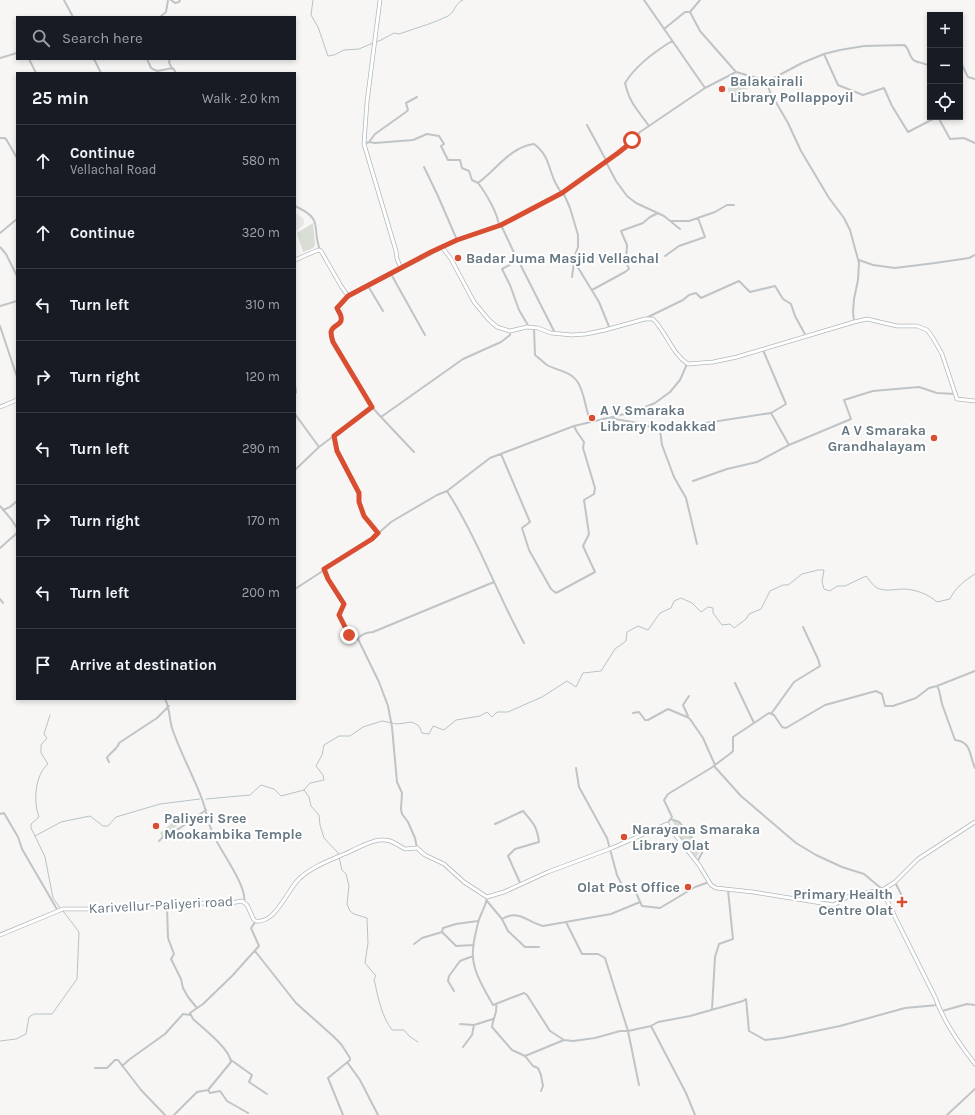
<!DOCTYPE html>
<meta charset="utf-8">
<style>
:root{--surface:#171b24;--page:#242831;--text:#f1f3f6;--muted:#9ea1a6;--line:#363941}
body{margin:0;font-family:Karla,sans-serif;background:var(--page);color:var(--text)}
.controls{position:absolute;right:12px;top:12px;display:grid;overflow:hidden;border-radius:0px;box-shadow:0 2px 6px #0003}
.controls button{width:36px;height:36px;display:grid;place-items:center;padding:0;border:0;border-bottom:1px solid var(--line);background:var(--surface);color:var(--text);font:20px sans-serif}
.stop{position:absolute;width:12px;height:12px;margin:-9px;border:3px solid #d94d31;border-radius:50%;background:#fff}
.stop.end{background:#d94d31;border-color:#fff;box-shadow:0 1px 4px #0008}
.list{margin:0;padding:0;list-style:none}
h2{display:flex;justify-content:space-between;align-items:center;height:52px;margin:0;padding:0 16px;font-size:17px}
h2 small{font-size:13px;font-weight:400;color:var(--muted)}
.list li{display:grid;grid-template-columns:26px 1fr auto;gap:12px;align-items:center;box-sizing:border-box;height:72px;padding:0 16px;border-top:1px solid var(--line)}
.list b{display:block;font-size:15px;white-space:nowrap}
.list p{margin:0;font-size:13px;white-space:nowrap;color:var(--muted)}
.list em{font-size:13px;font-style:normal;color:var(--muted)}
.icon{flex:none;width:22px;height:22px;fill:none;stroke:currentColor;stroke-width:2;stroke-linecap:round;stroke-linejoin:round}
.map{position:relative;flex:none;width:975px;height:1115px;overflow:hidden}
.search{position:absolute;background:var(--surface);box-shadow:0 2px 6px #0003;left:16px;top:16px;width:280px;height:44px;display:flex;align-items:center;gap:10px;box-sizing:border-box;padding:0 14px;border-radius:0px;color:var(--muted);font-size:15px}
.panel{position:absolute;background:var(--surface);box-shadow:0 2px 6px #0003;left:16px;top:72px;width:280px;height:628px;border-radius:0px}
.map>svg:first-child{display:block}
.built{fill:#e7e8e7}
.green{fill:#d8ddd5}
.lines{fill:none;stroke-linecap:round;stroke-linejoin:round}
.stream{stroke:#b7c3c7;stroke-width:1}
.secondary-casing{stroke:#b2b8bc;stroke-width:4.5}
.street{stroke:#c0c4c7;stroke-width:2}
.secondary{stroke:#fff;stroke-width:3}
.route{stroke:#d94d31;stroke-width:5}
.poi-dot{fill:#d94d31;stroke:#fff;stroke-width:1.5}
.labels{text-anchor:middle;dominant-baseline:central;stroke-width:4;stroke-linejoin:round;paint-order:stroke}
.poi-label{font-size:14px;font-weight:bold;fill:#677883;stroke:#fff;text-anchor:start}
.street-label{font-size:14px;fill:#677883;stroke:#fff}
</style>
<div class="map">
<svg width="975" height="1115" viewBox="0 0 975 1115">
<rect width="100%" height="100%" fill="#f7f6f4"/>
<path class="built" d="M295 213 304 219V225L295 231Z"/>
<path class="green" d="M737 78 745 81 748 87 747 89H742L737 95 733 97 729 94 728 89 734 79Z
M313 223 315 245 313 248 303 252 297 233Z
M672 821H674L678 823 701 849 696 858 674 831 675 825Z
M173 822 177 826 162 837 160 833Z"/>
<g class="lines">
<path class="stream" d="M313 0 311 15 318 27 328 56 334 55 344 50 359 49 373 43
M376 42 381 40 394 33 399 34 405 32C419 27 434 23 448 16 455 12 455 3 463 0
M304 790 309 797 311 806 319 815 320 825 324 838 338 853 342 870 346 874 349 886 347 904 350 911 354 914 367 918 368 943 365 963 376 976 374 979C378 997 381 1015 392 1030H404L409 1036 418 1042
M206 799 250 795 261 785 274 789 281 796 304 790 310 783 324 780 323 775 316 766 322 755 324 745 339 736H350L363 727 382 721 397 724 412 722 419 726 422 733 429 734 433 726 444 730 456 720 480 716 487 712 492 717 497 712H508L542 697 567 681 576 687 583 673 601 671 615 649 626 641 627 632 638 626 648 630 660 613 671 608 674 601 681 598 692 603 701 612 708 607 713 608V613L722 625 730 624 734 628 746 619 749 614 761 609 770 591 783 585H788L802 574 818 570H824L822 582 824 589 830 591 837 586H845L866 576C869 579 872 585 877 588 886 592 895 589 905 589 917 590 928 594 937 602L950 599C955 588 964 581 975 574
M35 836 31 828V824L39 817C33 801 35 775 48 764L41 753V745L47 738 44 734 50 715
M61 909 53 898 45 857 35 836 61 822 90 816 103 826H108L116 817 160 804 200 799
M0 1041 16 1039 26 1034 29 1017 34 1014H52L77 979 79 932 63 911"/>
<defs>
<path id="secondary" d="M380 0 367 102 364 144 396 251 397 259 401 268
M295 260 318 250 321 251 341 286 348 296 442 247 451 259 474 302 489 320 497 327 510 331 527 327 538 328 551 333 572 335 586 334 605 330 645 319H653C667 333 672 354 688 364L713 362 737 357 854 322 867 319 897 326H917L927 330 933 338 942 354 957 399 975 401
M0 407 17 400
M884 889 886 898 897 921 935 997C943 1020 960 1045 975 1064
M0 935 63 909H107L132 905 153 906 196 903 225 904 242 901 247 905 254 920 256 921C276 924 288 888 300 878 314 865 334 859 351 851 360 847 370 841 380 840 392 839 395 844 405 849L417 848 425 855 444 864 464 882 487 897 504 892 548 872 612 848 667 824 699 865 711 885 716 888 753 892 834 905 847 897 884 889 895 882 918 859 975 822"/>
</defs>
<use href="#secondary" class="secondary-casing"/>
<path class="street" d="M64 0 73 17
M171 0 175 3 179 2 180 0
M644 0 705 88
M700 0 690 12 700 31 736 72
M160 17 166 12 168 0
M664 29 685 12H690
M824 54 838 85 863 95 884 88 892 106 908 132 937 117
M0 58 17 53
M29 59 36 73
M94 59 101 73
M147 59 151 68 157 71 173 68 176 73
M170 59 169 62 172 69
M960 64 962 65 968 77 975 79
M768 81V86L770 92 788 123 801 151 829 198 844 218 850 230 859 263 858 280 854 299 853 312 854 322
M938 117 950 139 964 138 975 143
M587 125 607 162
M649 126C637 109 630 104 625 83 636 65 654 52 672 41
M0 138H4L6 139 17 158
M369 142 375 134 406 112 408 110 406 103 417 97
M364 144 369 142 375 143 413 140 427 134 439 136 444 144 441 146 448 160H460L462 168 469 171 472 180 478 183
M606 162 616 181 627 196 636 203 664 216 680 229
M424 167 438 196 457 240
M563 192 570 208 578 235V247L575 255 572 277
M295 206C325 220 311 226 320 250
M670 221H689L715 212 727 205H734
M501 225 517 259V261L502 269 510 285 519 310 529 327
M499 226C498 214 486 193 478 183 496 170 510 147 534 144 549 155 548 167 555 182 557 186 559 190 562 193
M0 233 17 219
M0 247 6 254 17 276
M442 247 457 240 499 226 562 193 618 153 628 145 640 132 705 88 736 72 768 81 802 63 824 54 840 50 864 46 904 45C910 48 908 57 915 61 919 63 925 63 930 66
M665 256 679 246 705 237 698 218
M518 260 555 333
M859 260 873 265 895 268 935 263 969 258 975 255
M574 261 599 302 610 329
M391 274 425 335
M368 286 383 311
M592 290 625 272 629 269 626 261 627 245 621 231 643 223 650 217 658 213
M348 296 337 308C338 311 340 314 341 317 343 326 332 324 331 332 331 335 332 339 333 342L372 407
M0 306 17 301
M646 318 683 300 689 295 696 293 701 298 739 281 750 292 775 286 783 299 791 304 795 316 806 336
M0 326 17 377
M534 328 535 355C539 358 543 362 547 365 556 370 571 372 577 381 585 392 585 410 591 422
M763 350 786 404 771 413
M295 385 296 392 295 394
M295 414 319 447 372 407 381 417 463 359 501 342 510 335V331
M381 417 414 452
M611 417 615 419 638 423 660 430 771 413 789 445 851 419 844 400 873 391 919 387 937 393 955 394
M660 430 662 445 674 477 686 498 697 544
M334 436 337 451 359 493V502L364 516 378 533
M501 454 530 522 522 528 529 550 551 589 556 593 595 572 583 546 589 534 584 500 594 494 595 488 583 448 584 442 577 432 574 426
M295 470 319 447
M693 481 727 469 757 462 789 445
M447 491C478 539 497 594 524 643
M0 506 11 519 17 528
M3 510 10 507 17 501
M0 548 17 533
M324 569 328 579 344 604 339 615 352 639H358
M295 589 372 539 391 522 437 495 447 491 490 458 574 426 633 412 655 403 670 392 680 380 687 364
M0 599 3 603
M735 683 754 723
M937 686 939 690 942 704 955 740C972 742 969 755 975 768
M165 699C170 708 169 718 172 728 180 752 193 775 202 799 206 810 208 823 213 834 219 849 248 887 244 902
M633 713 639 712 645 720H648L668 709 687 717 690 719 703 738 715 765
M771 714 794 682 820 666 818 659 803 627
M688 716 683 705 689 696
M109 762 107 758C110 752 118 749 119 743L157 718 169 706
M714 766 741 796 796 843 816 855 842 867 864 874 882 889
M576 768 579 787 607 838 617 875 623 887 632 885 633 886 642 906 660 908 695 887 709 882
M0 814 4 813 18 837 22 849 58 911
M671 819 679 822 703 851 697 862
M495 824 523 811C533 823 537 826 539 842L515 849 508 856 521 885
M667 824 672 817 664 800 668 794 711 768 731 753 733 751V737L769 713 774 715 782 727 786 728 825 705 876 691 882 694 885 706H893L916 698 929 688 937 686 975 671
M159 841 163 837 180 828 206 810
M417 848 415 838 408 822 402 814 401 809 402 793 397 782 392 727 388 706 379 682 358 639C361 634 368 632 373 632L494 582
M895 882 901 894
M487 897C486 907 480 914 478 923 476 932 473 942 473 950 471 969 484 989 493 1005L524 993 527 995 550 1031 564 1040 573 1041 595 1038 620 1031H628L651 1026 658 1022 690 1016 743 1001 746 999 749 1031 765 1040 782 1038 840 1026 905 1008 938 1005
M487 901 502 919C519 909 527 922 543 926L611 914 640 902
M167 906 168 938 174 954 171 959 181 979 183 988 188 997 197 1008
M502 919 508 931 525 947H539
M566 922 582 954H598L605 958 628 1031 639 1085
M442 932 456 946 474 945
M414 944 422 938 442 932 443 928 456 924 478 921
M255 951 296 1003 333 1036 341 1044 350 1058V1060L328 1078 343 1115
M454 991 448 981 449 976 460 961 473 956
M496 1004C498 1013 493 1017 492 1027L512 1050 525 1056 533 1066 538 1068 541 1075 543 1086 541 1091
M712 1009 715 957 719 944 733 939 728 890
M942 1011 967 1004 975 1005
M460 1024 474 1025 493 1019
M651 1026 686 1093 695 1115
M463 1047 472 1035 474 1025
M525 1056 564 1040
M231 1060 252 1075 249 1082 267 1094
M347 1062 360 1080 378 1115
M122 1066 130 1059 165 1034 183 1014 191 1015
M95 1068H107L115 1060H118L141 1090 165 1115
M208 1090 210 1093 220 1091 227 1101 248 1113
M174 1115 197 1092 208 1090 231 1062C230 1049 203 1028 193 1019L190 1013 203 1004 232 976 259 946 251 928 256 921
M947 1115 975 1089"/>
<use href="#secondary" class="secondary"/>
</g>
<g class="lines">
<path class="route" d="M349 635 339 615 344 604 328 579 324 569 372 539 378 533 364 516 359 502V493L337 451 334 436 372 407 333 342C332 339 331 335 331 332 332 324 343 326 341 317 341 314 338 311 337 308L348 296 431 252 457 240 501 225 562 193 618 153 628 145 632 140"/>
</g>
<g class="poi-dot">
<circle cx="722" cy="89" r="4"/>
<circle cx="458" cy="258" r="4"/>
<circle cx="592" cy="418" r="4"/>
<circle cx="934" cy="438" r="4"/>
<circle cx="156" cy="826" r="4"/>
<circle cx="624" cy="837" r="4"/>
<circle cx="688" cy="887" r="4"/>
<path d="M900 896h4v4h4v4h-4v4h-4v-4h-4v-4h4z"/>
</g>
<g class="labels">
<g class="poi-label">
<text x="730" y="81">Balakairali<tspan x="730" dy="16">Library Pollappoyil</tspan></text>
<text x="466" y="258">Badar Juma Masjid Vellachal</text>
<text x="600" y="410">A V Smaraka<tspan x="600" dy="16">Library kodakkad</tspan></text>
<text x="926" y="430" text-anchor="end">A V Smaraka<tspan x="926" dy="16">Grandhalayam</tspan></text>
<text x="164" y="818">Paliyeri Sree<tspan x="164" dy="16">Mookambika Temple</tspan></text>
<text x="632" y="829">Narayana Smaraka<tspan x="632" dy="16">Library Olat</tspan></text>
<text x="680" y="887" text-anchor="end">Olat Post Office</text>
<text x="893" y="894" text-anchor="end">Primary Health<tspan x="893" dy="16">Centre Olat</tspan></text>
</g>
<g class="street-label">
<text transform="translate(161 905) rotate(-3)">Karivellur-Paliyeri road</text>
</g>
</g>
</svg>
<div class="controls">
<button>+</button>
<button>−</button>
<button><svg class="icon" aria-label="locate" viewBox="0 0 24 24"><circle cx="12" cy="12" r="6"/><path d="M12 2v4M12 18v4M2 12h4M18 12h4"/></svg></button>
</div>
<div class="stop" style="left:632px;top:140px"></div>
<div class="stop end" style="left:349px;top:635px"></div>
<div class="search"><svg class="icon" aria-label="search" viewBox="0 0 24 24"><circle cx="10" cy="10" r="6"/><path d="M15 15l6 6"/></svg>Search here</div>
<section class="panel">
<h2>25 min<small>Walk · 2.0 km</small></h2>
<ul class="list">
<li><svg class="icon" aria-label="ahead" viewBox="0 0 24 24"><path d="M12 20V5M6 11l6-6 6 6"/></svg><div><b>Continue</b><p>Vellachal Road</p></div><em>580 m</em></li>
<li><svg class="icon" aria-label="ahead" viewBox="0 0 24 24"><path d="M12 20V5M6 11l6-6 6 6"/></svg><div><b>Continue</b></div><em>320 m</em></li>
<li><svg class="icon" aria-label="left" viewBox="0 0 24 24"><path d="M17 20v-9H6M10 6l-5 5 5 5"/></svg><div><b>Turn left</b></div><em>310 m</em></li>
<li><svg class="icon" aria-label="right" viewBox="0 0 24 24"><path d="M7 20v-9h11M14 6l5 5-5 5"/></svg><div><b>Turn right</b></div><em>120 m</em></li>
<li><svg class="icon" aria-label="left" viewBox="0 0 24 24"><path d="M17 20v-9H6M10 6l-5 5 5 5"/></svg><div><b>Turn left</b></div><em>290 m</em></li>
<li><svg class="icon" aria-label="right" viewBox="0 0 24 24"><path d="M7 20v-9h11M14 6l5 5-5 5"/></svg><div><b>Turn right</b></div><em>170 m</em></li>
<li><svg class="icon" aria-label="left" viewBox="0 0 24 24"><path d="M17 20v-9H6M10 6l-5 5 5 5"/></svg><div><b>Turn left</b></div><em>200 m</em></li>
<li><svg class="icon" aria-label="arrive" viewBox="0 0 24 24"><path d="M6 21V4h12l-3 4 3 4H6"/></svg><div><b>Arrive at destination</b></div></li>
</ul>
</section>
</div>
